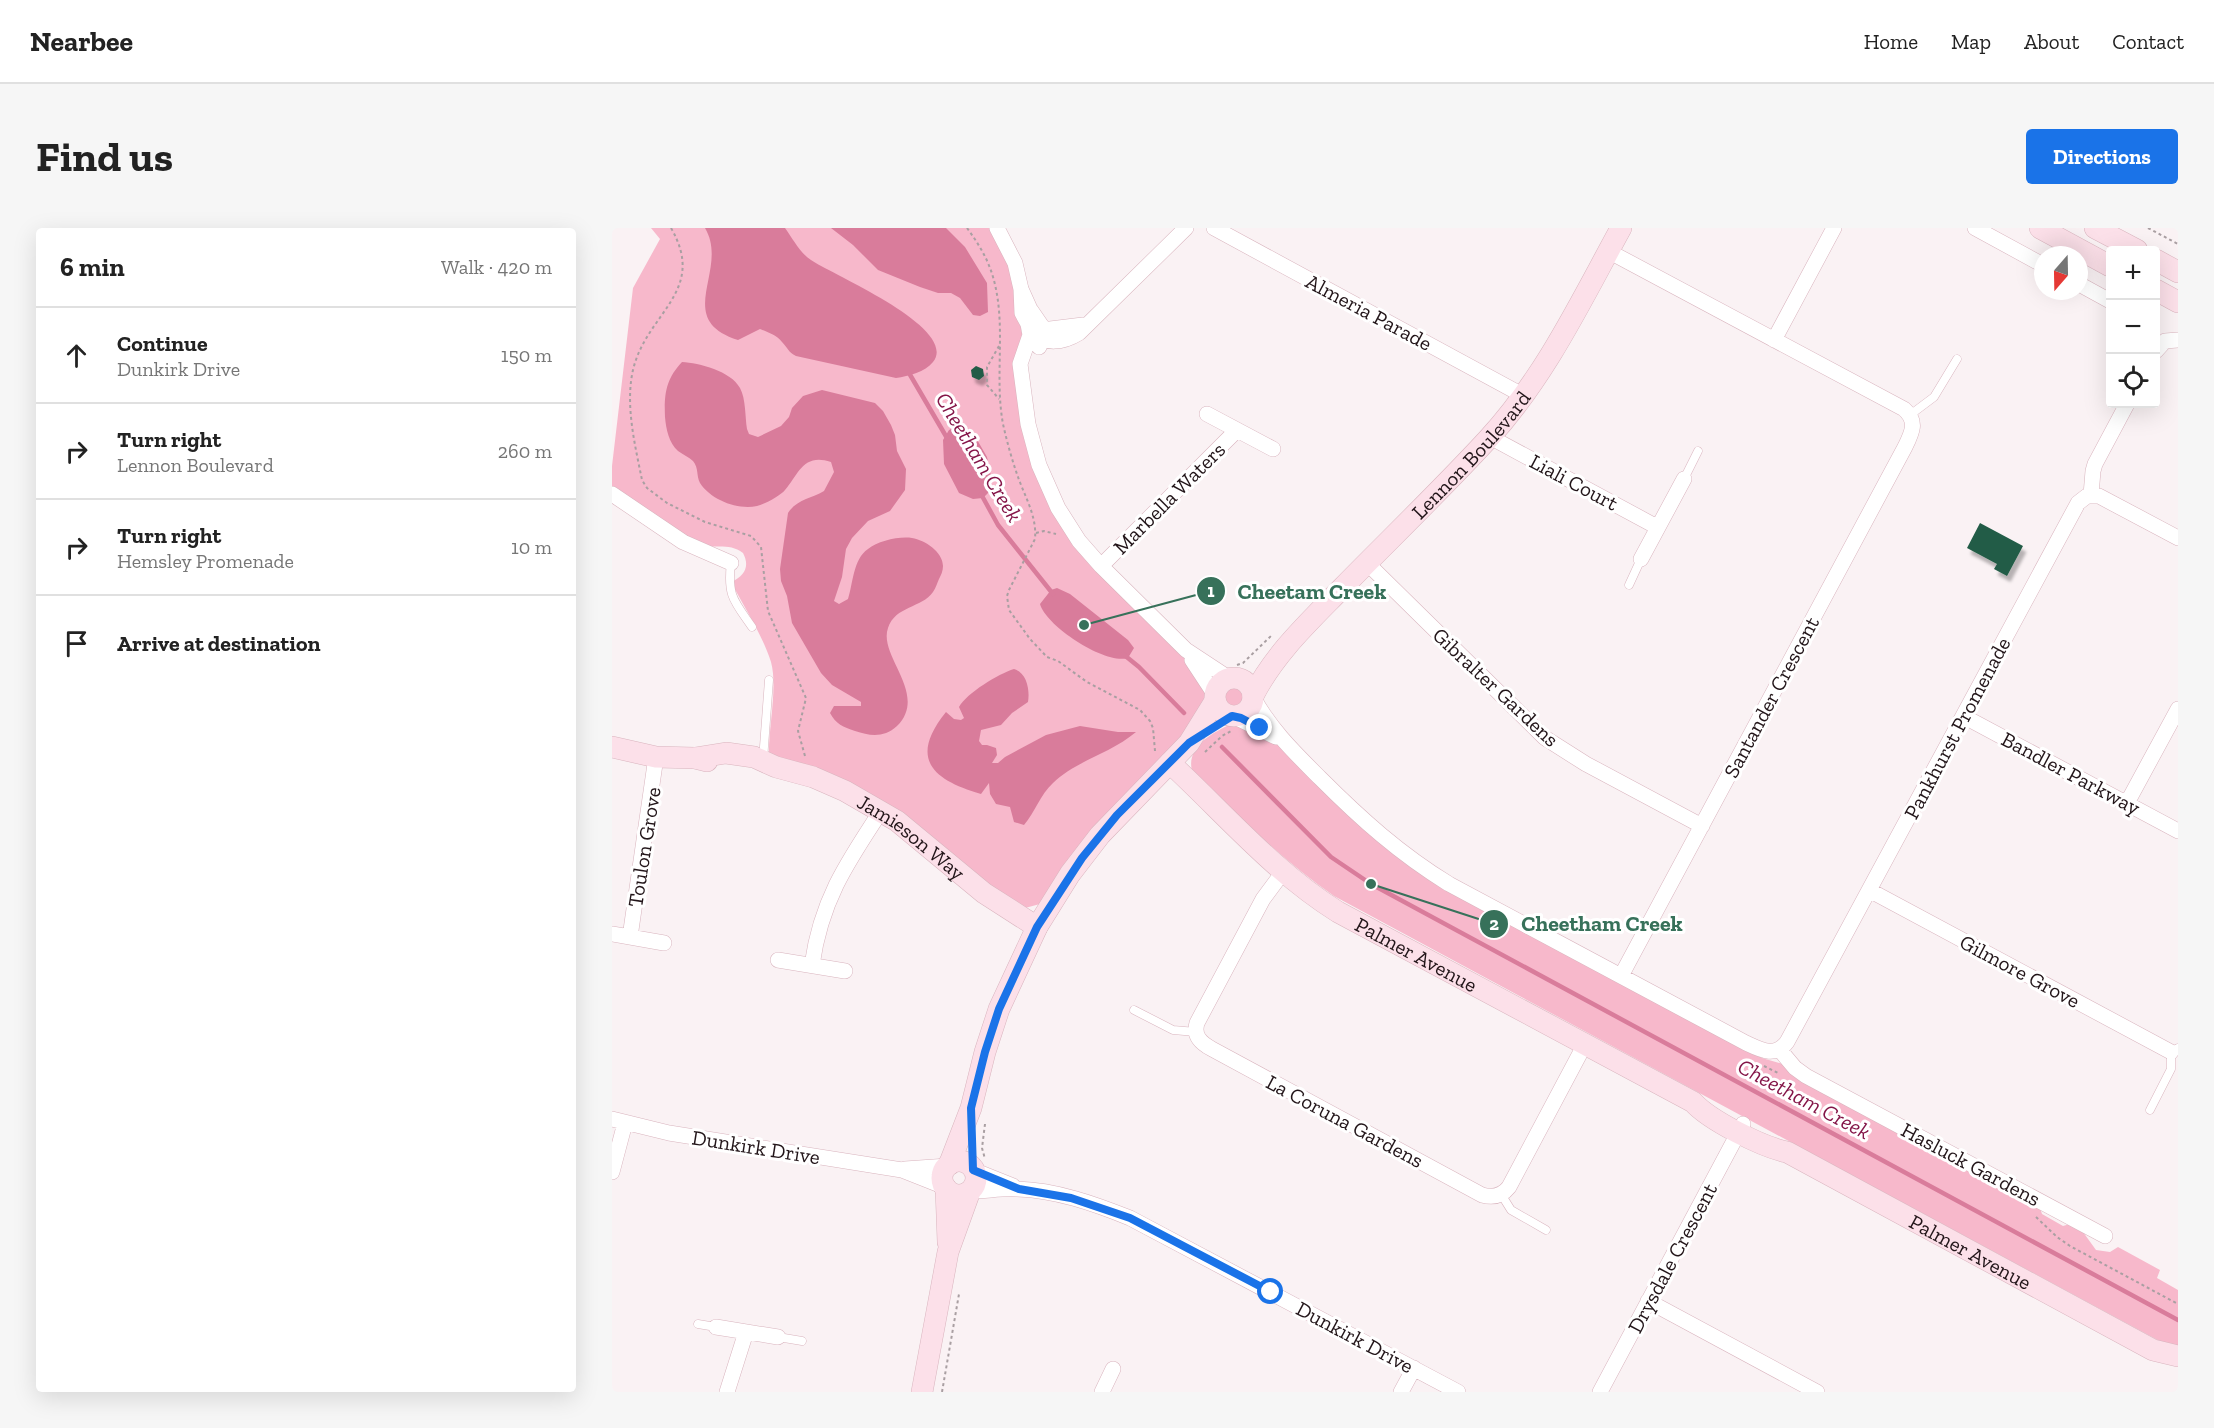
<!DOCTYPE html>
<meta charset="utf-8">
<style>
:root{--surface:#fff;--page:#f6f6f6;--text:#222;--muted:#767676;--line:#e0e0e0;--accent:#1a73e8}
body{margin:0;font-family:"Zilla Slab",serif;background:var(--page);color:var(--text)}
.controls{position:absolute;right:18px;top:18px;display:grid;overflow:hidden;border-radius:6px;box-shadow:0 6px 24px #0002}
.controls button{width:54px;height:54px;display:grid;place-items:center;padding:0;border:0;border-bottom:2px solid var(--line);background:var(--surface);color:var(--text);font:30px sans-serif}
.compass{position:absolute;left:1422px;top:18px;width:54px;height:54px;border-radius:50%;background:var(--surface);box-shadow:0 6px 24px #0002;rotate:200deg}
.stop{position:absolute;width:18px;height:18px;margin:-14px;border:4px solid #1a73e8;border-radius:50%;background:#fff}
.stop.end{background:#1a73e8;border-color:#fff;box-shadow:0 2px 6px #0008}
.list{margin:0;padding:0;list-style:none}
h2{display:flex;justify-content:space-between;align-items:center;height:78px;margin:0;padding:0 24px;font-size:26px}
h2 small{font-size:20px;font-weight:400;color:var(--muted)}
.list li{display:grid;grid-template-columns:39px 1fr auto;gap:18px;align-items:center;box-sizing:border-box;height:96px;padding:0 24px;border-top:2px solid var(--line)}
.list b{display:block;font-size:22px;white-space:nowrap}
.list p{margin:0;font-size:20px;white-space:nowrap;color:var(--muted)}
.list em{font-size:20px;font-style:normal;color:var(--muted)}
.icon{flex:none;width:33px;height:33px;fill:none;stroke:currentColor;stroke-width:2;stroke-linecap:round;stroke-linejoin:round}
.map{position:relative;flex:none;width:1566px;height:1164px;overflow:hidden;border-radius:6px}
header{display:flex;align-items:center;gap:36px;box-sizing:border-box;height:84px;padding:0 30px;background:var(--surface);border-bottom:2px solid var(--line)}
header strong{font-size:28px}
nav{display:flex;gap:33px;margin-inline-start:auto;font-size:21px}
.intro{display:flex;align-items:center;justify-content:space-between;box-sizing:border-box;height:144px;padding:0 36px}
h1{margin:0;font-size:42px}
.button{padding:15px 27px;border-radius:6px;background:var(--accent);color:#fff;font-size:21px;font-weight:700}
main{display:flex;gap:36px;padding:0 36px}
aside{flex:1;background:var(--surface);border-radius:6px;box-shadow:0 6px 24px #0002}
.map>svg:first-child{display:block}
.green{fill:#f7b8cb}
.water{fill:#d97c9b}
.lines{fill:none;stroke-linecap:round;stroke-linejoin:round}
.stream{stroke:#d97c9b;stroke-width:4.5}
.building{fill:#225c46;filter:url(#shadow)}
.lane-casing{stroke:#d9b4be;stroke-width:9}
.street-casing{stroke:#d9b4be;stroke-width:16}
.secondary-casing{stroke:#d9b4be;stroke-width:22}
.path{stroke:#a99fa2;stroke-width:2;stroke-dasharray:3 3;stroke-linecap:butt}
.lane{stroke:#fff;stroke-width:8}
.street{stroke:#fff;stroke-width:15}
.secondary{stroke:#fce0e9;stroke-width:21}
.route{stroke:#1a73e8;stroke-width:8}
.labels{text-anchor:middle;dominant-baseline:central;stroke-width:6;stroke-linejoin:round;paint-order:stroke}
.street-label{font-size:21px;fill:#221519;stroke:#fff}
.water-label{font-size:22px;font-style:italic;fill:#841548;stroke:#fff}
.leader{fill:none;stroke:#37715a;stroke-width:2}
.callout-dot{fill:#37715a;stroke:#fff;stroke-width:2}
.mark-label{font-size:18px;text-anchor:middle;font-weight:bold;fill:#fff}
.callout-label{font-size:22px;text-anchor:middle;font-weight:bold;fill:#37715a;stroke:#fff;stroke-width:6;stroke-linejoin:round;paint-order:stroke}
</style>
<header>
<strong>Nearbee</strong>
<nav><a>Home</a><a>Map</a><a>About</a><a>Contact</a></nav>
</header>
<div class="intro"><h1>Find us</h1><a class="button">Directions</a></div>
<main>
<aside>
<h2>6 min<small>Walk · 420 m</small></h2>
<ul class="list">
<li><svg class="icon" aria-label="ahead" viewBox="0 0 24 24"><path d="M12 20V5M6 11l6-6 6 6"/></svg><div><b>Continue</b><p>Dunkirk Drive</p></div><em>150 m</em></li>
<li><svg class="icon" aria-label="right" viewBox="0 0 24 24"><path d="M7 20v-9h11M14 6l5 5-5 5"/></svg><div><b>Turn right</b><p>Lennon Boulevard</p></div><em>260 m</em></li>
<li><svg class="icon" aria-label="right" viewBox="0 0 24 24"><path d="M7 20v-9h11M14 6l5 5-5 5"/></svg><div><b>Turn right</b><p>Hemsley Promenade</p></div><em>10 m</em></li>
<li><svg class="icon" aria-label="arrive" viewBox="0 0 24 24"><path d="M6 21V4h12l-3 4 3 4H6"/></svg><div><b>Arrive at destination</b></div></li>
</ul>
</aside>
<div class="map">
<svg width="1566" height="1164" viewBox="0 0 1566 1164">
<defs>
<filter id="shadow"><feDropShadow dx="3.5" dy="6" stdDeviation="1.5" flood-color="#0004"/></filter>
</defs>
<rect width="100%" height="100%" fill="#faf2f4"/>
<path class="green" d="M39 0H379L397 36 412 116 434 269 577 435 595 469 590 485 428 676 413 680 157 528C156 501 166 459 159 434 151 408 132 379 119 354 133 348 138 338 131 325 118 315 105 320 89 318L0 261V238L21 60 48 11Z
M612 469a10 10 0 1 1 20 0a10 10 0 1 1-20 0Z
M619 496H625L661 513 835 661 1150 830 1171 836 1428 980 1430 986 1451 998 1458 996 1471 1004 1484 1022 1498 1024 1506 1019 1548 1042 1545 1050 1566 1062V1123L722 668C670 632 626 588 580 543 574 519 600 505 619 496Z"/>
<path class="water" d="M93 0H173C181 11 188 25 199 32 219 46 348 100 321 134 313 144 297 148 284 150L184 128C176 124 176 120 170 114 165 107 155 104 148 101L126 112C60 91 118 42 93 0Z
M219 0H334L353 19 375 55 376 84 368 88 361 87 348 70 339 65H326L308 59 266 42 241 17Z
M70 134C87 135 119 143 128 160 134 171 133 189 135 201L137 206 146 209 169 198 177 189 180 180 191 168 210 162 263 175 271 183 279 197 283 207 285 223 294 241 293 262 278 283 256 293 240 310 234 321 230 349 222 373 227 376 236 371C241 356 241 331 256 321 266 313 287 308 300 310 313 312 331 324 331 338 331 343 329 347 327 351 325 355 324 360 321 364 310 380 283 378 276 400 266 428 317 466 285 498 272 510 258 508 243 503 231 499 224 496 218 485L222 478H249V474L220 457 209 445 180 395 175 368 169 353 168 341 176 285C185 271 199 271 212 263L222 244 219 234C191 225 187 246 173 262 168 268 153 276 145 278 125 282 99 272 88 255 84 248 87 240 81 233 77 229 70 226 66 223 57 215 54 201 53 189 52 166 54 151 70 134Z
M348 197 360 203 375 229 380 253 377 264 371 270 361 271 347 265 332 236 331 212 337 202Z
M445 360 458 366 516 412 522 420 516 430C493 437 434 398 428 376L439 362Z
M402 441C415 445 418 462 416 474L400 485 389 497 369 502 367 513 370 517H375L384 520 385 527 380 535H386L393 529 434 507 468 498 506 504H524C498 526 465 532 441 555 428 567 423 584 412 597L402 594 398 579 384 576 378 566 377 555 369 566C321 552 296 531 334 484L342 491 349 492 352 490 347 479C355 465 386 446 402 441Z"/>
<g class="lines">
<path class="stream" d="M297 145 335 210
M369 266 386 297 441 366
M511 426 527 439 572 485
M610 519 719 629 759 656 1566 1092"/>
</g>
<path class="building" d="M364 138 371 141 372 148 367 152 360 149 359 142Z
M1368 295 1411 318 1395 348 1382 341 1385 336 1355 320Z"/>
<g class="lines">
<defs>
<path id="lane" d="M1298 187 1322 169 1345 131
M1072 251 1086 223
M119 335C115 368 122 373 140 399
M1017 357 1029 331
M151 532 157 452
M522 782 561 802 584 804
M1538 882 1559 841V824L1566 820
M889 966 899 982 934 1002
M86 1096 104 1099
M166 1109 190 1113"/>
<path id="street" d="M385 0 403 35 409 61 418 81 429 97 430 112 427 119
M602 0 912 168
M1363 0 1431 37
M996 23 1292 181C1306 193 1300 205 1293 219L1009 748
M1467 56 1498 73
M409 61 410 85 416 96 418 107 408 136 416 196 427 237 446 280 467 313 489 338 574 422 618 451
M421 106 430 102 471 97
M418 107C436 115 449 116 467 105L574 0
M1162 112 1222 0
M1544 123 1553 113 1566 112
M595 186 661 221
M878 209 1045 299
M0 266 71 314 119 335
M1479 267 1481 243 1483 236 1515 176
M1029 331 1072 251
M755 335 933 510 974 536 1090 598
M489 338 625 202
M580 432 603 467
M641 469C658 501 683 525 708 550 749 591 788 626 837 656L1134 815C1149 822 1163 830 1175 814L1466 275 1475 268H1487L1566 310
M1351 488 1566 603
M623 489 664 509
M1515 575 1566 481
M671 644 651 671 585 795C581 808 589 815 600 821L870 967C881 970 890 968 897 959L973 816
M1257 662 1559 824
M0 706 52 715
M18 709 44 529
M166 732 233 743
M200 737C209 673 234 636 269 583
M1167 821 1183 840 1194 848 1493 1008
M0 891 57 905 290 942 333 959
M293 941 336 938
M361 942 401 958
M0 944 13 895
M359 963C374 963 390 960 405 961 444 962 483 976 518 990L846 1164
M1036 1073 1205 1164
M104 1099 166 1109
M115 1164 134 1104
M490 1164 501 1141
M789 1164 802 1140
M988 1164 1131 896"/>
<g id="secondary">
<path d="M1428 0 1498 38"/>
<path d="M1483 0 1525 22"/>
<path d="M1544 32 1566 44"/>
<path d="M1544 62 1566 74"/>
<circle cx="622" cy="469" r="19"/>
<path id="s1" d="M641 468C663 425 697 394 730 360 779 310 829 262 876 211 933 149 969 73 1009 0"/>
<path d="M0 519 44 529 83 530 95 533"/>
<path id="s2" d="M83 530 114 525 142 529 164 539 201 549 233 563 285 593 372 665 425 699"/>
<path id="s3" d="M558 535C613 586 662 644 726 684L1081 874C1097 892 1150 919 1175 924L1541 1122 1566 1128"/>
<circle cx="347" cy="950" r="17"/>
<path d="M337 937 359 880 373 824 387 781 425 699 458 646 488 607 577 515 603 473"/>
<path d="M334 960 336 1014"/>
<path d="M310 1164 336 1024 358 963"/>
</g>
</defs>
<use href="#lane" class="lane-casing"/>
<use href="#street" class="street-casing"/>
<use href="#secondary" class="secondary-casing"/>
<path class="path" d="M59 0C96 64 34 85 21 142 13 177 23 217 30 252L35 260 55 275 93 294 139 308 149 319 156 383 194 470 186 503 193 528
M355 0C366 15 376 31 381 49 395 97 382 147 391 196 395 214 400 232 406 249 413 269 425 288 423 311L397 362 395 368 397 382 418 411 435 429 446 433 475 454 528 482 538 493 541 500 543 523
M1536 0 1566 16
M387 118 375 139V157L387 171
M424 305 432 303 444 306
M625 437 631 435 659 408
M593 524 610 508 619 503
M1152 838 1168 846
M373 896 370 920 373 931
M1424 989 1445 1009 1458 1018 1566 1076
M330 1164 347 1066"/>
<use href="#lane" class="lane"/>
<use href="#street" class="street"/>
<use href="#secondary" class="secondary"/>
</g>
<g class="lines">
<path class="route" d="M648 500 629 490 620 488 577 515 505 587 470 630 425 699 387 781 373 824 359 880 361 942 407 961 459 970 518 990 659 1064"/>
</g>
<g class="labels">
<g class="street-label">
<text transform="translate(757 84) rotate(28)">Almeria Parade</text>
<text stroke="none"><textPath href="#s1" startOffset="326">Lennon Boulevard</textPath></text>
<text transform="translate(962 254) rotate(28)">Liali Court</text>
<text transform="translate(557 270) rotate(-45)">Marbella Waters</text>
<text transform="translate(884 459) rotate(43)">Gibralter Gardens</text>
<text transform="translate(1159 469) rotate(-62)">Santander Crescent</text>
<text transform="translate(1345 500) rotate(-62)">Pankhurst Promenade</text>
<text transform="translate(1459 545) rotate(28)">Bandler Parkway</text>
<text stroke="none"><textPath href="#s2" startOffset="238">Jamieson Way</textPath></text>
<text transform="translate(32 619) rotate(-81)">Toulon Grove</text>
<text stroke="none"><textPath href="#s3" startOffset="314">Palmer Avenue</textPath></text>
<text transform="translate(1408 743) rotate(28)">Gilmore Grove</text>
<text transform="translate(733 893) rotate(28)">La Coruna Gardens</text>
<text transform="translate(144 919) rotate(9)">Dunkirk Drive</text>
<text transform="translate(1359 936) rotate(28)">Hasluck Gardens</text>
<text stroke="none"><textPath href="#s3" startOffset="944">Palmer Avenue</textPath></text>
<text transform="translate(1060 1030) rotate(-62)">Drysdale Crescent</text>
<text transform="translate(743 1109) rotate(28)">Dunkirk Drive</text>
</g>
<g class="water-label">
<text transform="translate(367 229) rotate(59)">Cheetham Creek</text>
<text transform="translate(1192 871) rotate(28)">Cheetham Creek</text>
</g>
</g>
<path class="leader" d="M472 397L599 363M759 656L882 696"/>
<g class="callout-dot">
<circle cx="472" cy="397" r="6"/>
<circle cx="759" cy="656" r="6"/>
<circle cx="599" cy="363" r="15"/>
<circle cx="882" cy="696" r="15"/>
</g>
<g class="mark-label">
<text x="599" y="369">1</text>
<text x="882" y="702">2</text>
</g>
<g class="callout-label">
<text x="700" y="371">Cheetam Creek</text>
<text x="990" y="703">Cheetham Creek</text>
</g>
</svg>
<div class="controls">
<button>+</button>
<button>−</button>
<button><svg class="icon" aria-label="locate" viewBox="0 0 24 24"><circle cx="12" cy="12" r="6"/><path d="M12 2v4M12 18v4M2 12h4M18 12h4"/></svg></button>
</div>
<svg class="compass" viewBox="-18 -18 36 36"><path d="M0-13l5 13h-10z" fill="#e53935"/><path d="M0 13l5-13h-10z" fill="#767676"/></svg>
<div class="stop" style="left:659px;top:1064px"></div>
<div class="stop end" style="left:648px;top:500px"></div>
</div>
</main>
